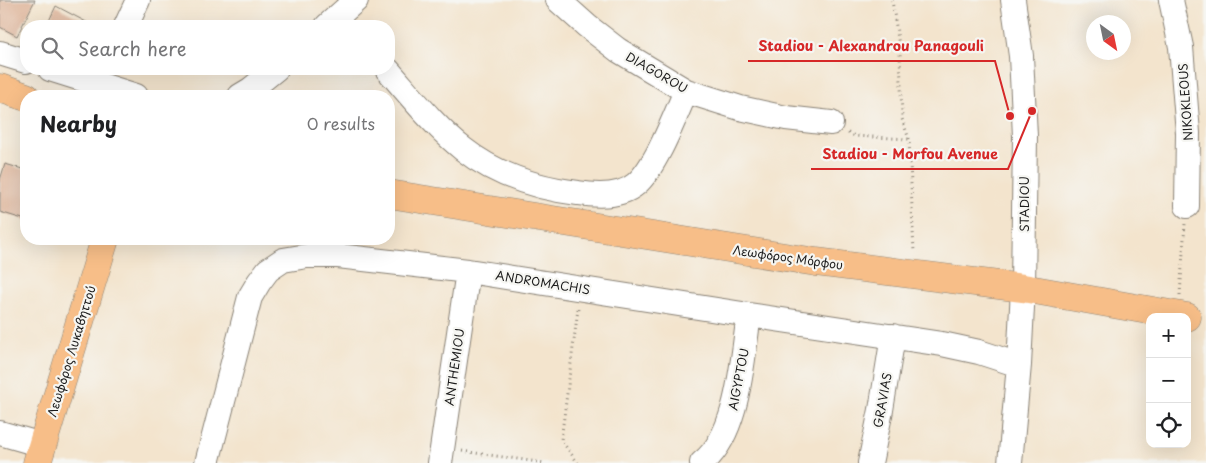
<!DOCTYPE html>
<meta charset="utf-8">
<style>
:root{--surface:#fff;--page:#f6f6f6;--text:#202124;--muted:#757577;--line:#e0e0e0}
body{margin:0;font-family:"Playpen Sans",sans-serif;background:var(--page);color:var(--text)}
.controls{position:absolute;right:15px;bottom:15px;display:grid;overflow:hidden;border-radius:10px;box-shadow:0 5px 20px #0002}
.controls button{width:45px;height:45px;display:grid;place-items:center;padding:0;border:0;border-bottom:1px solid var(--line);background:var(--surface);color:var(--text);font:25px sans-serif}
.compass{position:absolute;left:1086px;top:15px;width:45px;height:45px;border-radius:50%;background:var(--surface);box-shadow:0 5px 20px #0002;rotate:147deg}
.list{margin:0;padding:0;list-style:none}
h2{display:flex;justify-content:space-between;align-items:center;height:65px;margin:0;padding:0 20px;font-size:21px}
h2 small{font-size:16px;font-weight:400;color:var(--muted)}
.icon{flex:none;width:28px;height:28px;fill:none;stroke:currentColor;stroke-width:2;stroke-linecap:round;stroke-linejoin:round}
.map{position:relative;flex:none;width:1206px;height:463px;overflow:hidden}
.search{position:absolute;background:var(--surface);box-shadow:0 5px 20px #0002;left:20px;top:20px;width:375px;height:55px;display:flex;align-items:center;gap:12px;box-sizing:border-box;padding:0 18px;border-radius:20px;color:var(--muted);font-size:19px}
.panel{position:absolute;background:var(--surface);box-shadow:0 5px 20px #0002;left:20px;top:90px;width:375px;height:155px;border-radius:20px}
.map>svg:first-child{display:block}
.building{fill:#deb499}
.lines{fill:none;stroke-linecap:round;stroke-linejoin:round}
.minor-casing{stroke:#888074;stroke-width:26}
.major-casing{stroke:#888074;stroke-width:29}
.path{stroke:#888074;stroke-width:3;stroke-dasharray:1 4;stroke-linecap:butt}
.minor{stroke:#fff;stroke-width:24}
.major{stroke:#f7be88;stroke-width:28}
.labels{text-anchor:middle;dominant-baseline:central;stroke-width:4.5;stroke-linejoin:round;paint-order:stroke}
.street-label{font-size:12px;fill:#1c1c1c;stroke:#f6f6f2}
.leader{fill:none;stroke:#d62828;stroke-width:2}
.callout-dot{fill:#d62828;stroke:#f6f6f2;stroke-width:2}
.callout-label{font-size:14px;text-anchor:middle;font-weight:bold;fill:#d62828;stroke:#f6f6f2;stroke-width:4.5;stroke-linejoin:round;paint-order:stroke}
</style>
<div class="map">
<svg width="1206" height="463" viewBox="0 0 1206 463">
<rect width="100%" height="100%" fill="#f6f6f2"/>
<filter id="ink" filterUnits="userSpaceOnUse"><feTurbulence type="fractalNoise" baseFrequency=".02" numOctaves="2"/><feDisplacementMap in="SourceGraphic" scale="10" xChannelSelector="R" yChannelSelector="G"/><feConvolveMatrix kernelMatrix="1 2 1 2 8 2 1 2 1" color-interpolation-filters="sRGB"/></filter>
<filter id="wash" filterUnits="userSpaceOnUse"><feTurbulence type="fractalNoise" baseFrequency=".0096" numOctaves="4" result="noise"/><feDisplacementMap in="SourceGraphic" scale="20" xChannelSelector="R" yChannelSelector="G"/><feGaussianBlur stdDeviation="1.12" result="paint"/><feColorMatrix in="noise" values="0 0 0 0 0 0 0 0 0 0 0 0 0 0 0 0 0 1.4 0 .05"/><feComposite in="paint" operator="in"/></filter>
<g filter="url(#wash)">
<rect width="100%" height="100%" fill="#f3e4cd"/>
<g id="blocks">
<path class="building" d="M0 0H35L17 36 0 27Z
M56 6 92 25 91 26H49L47 25Z
M5 164 26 170V220L0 212V180Z"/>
</g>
</g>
<g filter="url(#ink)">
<use href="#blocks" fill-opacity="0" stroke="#888074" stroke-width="1"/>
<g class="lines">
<defs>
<path id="minor" d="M558 0 587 26 618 50 686 91 740 108 786 118 831 123
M1171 0 1181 47 1188 133 1187 206
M126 26 138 0
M327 26 356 0
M0 53 26 61
M50 69 136 96
M387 69C411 96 434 126 463 149 496 175 537 188 578 193 597 196 621 197 636 184 656 167 675 116 686 91
M240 96 250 90 276 69
M0 433 42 445
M207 463 250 297 259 282 268 270 283 260 307 256H338L468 271 749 315 942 344 979 352 1019 365
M440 463 468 271
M702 463C739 434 742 360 749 315
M870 463 881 410 893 336
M1010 463 1019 365 1023 288 1025 136 1021 56 1013 0"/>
<path id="major" d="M0 88 26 97
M389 194 816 262 1023 288 1187 317
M37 463 105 239"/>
</defs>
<use href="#minor" class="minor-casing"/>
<use href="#major" class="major-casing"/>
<path class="path" d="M892 0 900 52 902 119 909 139 914 253
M848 133 855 136 909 139
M1180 295 1185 224
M578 309 561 440 578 463
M462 451 545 463"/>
<use href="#minor" class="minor"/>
<use href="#major" class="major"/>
</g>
</g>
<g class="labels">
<g class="street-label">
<text transform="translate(657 72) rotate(30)">DIAGOROU</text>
<text transform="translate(1185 102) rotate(-94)">NIKOKLEOUS</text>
<text transform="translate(1024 204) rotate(-90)">STADIOU</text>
<text transform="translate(788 257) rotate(8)">Λεωφόρος Μόρφου</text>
<text transform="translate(543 282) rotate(9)">ANDROMACHIS</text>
<text transform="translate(71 351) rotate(-73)">Λεωφόρος Λυκαβηττού</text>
<text transform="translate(454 367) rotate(-82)">ANTHEMIOU</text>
<text transform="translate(738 379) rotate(-79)">AIGYPTOU</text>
<text transform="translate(882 400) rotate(-80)">GRAVIAS</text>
</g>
</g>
<path class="leader" d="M1010 116L995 61H748M1032 111L1008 169H811"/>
<g class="callout-dot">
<circle cx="1010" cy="116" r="5"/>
<circle cx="1032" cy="111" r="5"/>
</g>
<g class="callout-label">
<text x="871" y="51">Stadiou - Alexandrou Panagouli</text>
<text x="910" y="159">Stadiou - Morfou Avenue</text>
</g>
</svg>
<div class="controls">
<button>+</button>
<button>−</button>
<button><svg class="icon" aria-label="locate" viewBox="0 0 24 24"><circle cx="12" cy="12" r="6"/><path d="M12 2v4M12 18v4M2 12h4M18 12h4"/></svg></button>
</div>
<svg class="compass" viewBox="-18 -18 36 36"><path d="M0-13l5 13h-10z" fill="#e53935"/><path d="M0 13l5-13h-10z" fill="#757577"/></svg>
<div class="search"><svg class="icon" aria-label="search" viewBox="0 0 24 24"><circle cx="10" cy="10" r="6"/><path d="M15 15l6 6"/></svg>Search here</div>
<section class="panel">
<h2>Nearby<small>0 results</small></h2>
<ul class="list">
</ul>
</section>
</div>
